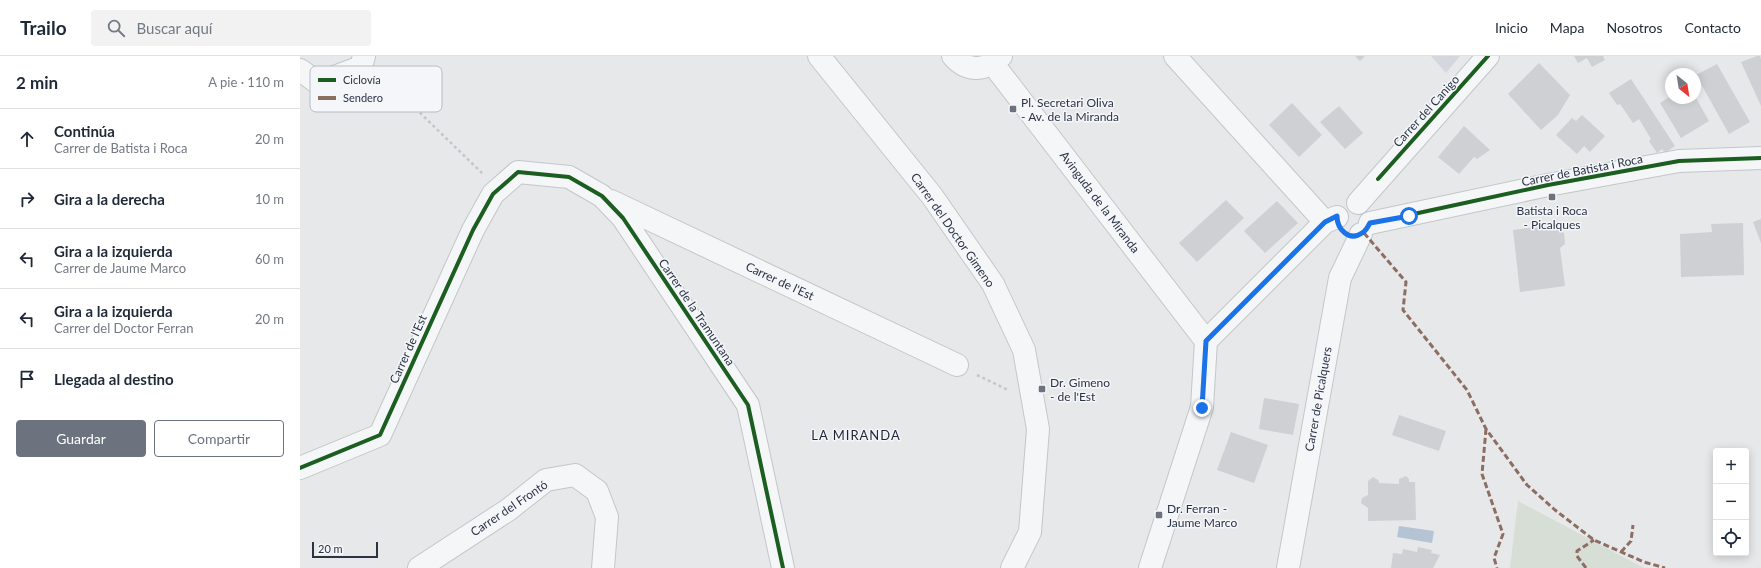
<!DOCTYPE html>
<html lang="es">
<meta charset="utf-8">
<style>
:root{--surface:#fff;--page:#f2f2f3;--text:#1f2937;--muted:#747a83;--line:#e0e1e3;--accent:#6c737f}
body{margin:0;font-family:Lato,sans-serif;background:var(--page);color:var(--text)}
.controls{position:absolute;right:12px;bottom:12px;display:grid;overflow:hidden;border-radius:4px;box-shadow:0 2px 10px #0003}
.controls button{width:36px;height:36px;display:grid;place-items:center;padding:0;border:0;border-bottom:1px solid var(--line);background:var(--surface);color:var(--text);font:20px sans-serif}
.compass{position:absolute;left:1365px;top:12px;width:36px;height:36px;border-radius:50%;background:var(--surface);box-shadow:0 2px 10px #0003;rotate:150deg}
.scale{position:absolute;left:12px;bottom:10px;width:66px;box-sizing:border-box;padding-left:4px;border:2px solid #2b3445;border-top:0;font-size:11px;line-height:14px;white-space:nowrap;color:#2b3445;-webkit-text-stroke:3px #f4f6f9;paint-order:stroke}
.stop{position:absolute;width:12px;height:12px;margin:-9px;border:3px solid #1a73e8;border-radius:50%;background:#fff}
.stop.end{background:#1a73e8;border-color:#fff;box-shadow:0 1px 4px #0008}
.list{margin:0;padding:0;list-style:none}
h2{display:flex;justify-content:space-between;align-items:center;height:52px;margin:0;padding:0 16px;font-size:17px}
h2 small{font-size:13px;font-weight:400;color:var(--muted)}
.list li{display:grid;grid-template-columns:26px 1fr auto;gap:12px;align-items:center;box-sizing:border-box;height:60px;padding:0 16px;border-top:1px solid var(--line)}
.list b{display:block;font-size:15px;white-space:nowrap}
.list p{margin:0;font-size:13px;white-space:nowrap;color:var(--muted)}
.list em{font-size:13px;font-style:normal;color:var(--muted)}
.actions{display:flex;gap:8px;padding:12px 16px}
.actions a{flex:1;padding:9px 0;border:1px solid var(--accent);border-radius:4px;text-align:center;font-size:14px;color:var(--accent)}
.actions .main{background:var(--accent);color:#fff}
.icon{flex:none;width:22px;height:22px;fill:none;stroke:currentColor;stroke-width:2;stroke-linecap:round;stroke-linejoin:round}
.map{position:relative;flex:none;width:1461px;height:512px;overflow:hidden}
header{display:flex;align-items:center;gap:24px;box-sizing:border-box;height:56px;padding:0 20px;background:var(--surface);border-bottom:1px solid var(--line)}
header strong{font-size:19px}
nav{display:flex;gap:22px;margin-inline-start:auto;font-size:14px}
.search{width:280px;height:36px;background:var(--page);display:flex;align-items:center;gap:10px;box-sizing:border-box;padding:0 14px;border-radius:4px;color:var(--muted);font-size:15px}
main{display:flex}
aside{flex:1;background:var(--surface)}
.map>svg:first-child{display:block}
.built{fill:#d4d7dd}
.green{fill:#d6ded6}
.water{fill:#b4c4d5}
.building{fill:#ced0d3}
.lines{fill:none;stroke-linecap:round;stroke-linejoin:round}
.street-casing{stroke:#c4c6c8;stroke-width:24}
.path{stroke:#c5c6ca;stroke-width:2.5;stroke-dasharray:3 3;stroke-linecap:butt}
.street{stroke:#f5f6f7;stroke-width:22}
.quiet{stroke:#8d6e63;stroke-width:3;stroke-dasharray:6 3;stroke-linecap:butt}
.cycleway-casing{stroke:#f4f6f9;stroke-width:6}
.cycleway{stroke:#1b5e20;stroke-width:4}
.route{stroke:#1a73e8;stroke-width:5}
.poi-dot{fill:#6c737f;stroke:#f4f6f9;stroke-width:1.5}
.labels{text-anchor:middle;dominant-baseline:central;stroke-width:3;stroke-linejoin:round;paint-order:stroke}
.poi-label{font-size:12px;fill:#2b3445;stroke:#f4f6f9;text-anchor:start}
.street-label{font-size:12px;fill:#2b3445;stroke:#f4f6f9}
.neighbourhood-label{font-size:13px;letter-spacing:1px;fill:#1d2536;stroke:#f4f6f9}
.key{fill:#f4f6f9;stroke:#b8bcc3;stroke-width:1}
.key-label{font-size:11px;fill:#2b3445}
</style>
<header>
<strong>Trailo</strong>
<div class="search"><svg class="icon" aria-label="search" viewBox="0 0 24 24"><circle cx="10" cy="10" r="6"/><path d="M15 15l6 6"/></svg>Buscar aquí</div>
<nav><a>Inicio</a><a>Mapa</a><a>Nosotros</a><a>Contacto</a></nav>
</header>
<main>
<aside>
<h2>2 min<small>A pie · 110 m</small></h2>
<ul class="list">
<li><svg class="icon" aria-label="ahead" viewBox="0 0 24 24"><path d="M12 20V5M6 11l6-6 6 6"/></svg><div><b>Continúa</b><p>Carrer de Batista i Roca</p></div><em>20 m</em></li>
<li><svg class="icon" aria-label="right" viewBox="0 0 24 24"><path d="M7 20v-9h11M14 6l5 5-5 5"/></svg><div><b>Gira a la derecha</b></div><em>10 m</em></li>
<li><svg class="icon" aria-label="left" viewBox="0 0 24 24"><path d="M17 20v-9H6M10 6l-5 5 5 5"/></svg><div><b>Gira a la izquierda</b><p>Carrer de Jaume Marco</p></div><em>60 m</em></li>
<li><svg class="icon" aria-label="left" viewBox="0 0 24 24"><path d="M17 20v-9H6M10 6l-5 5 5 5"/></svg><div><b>Gira a la izquierda</b><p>Carrer del Doctor Ferran</p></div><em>20 m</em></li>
<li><svg class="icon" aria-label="arrive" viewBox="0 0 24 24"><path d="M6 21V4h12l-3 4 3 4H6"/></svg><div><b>Llegada al destino</b></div></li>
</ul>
<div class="actions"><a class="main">Guardar</a><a>Compartir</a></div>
</aside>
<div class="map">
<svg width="1461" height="512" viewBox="0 0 1461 512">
<rect width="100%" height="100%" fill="#e6e8ea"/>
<path class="built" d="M1131 0H1160L1146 17Z"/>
<path class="green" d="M1218 445 1344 512H1210Z"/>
<path class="water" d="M1099 470 1134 475 1132 487 1097 481Z"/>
<path class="building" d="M1055 0H1065L1060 5Z
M1274 0H1303L1305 4 1292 11 1287 2 1278 7Z
M1457 0H1460L1461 3V50L1441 6Z
M1239 7 1270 39 1258 59 1241 74 1208 38Z
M1417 8 1450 66 1429 78 1396 19Z
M1331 23 1375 90 1365 97 1362 93 1357 97 1349 85 1351 83 1339 63 1333 67 1320 48 1317 49 1309 37Z
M1371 40V42H1396L1409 65 1381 82 1360 47Z
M992 47 1022 79 999 101 969 69Z
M1039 50 1063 77 1045 93 1020 66Z
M1282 59 1305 80 1290 96 1284 90 1277 98 1256 79 1272 62 1276 65Z
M1164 70 1190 94 1177 103 1174 101 1159 118 1138 101Z
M926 144 944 162 897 206 879 187Z
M977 145 998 167 965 197 944 175Z
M1461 163V187L1453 166Z
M1443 167 1444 219 1381 221 1380 178 1412 176 1411 168Z
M1241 170 1242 174 1259 172 1264 177 1265 188 1260 192 1265 230 1220 236 1213 174Z
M964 342 999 348 993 379 959 373Z
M1099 359 1146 375 1139 395 1092 379Z
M931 376 968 389 954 427 917 414Z
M1106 420 1109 423V426H1115L1116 464 1068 465V452L1061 447 1062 442 1068 439V425L1073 421 1078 424 1079 427 1099 428V423Z
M1118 491 1132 494 1131 497 1140 499 1133 512H1091L1093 497 1102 498 1103 493 1117 496Z"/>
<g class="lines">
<defs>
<path id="street" d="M519 0 632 140 693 228 724 294 738 373 730 476 712 512
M653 0C668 17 686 15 701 0
M875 0 1025 166
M693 8 906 285
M0 14 18 27 61 11 64 0
M311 145 657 309
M1058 147 1188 0
M1070 167 1248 129 1379 105 1461 102
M906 285 1025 166 1037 161
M0 412 80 379 173 174 193 138 218 116 269 121 302 140 323 162 448 349 483 512
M119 512 208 454 246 424 275 419 297 435 307 461 303 512
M850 512 902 351 906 285
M988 512 1040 222 1061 178"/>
</defs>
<use href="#street" class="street-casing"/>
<path class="path" d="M81 19 183 118
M677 319 708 334"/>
<use href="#street" class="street"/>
<path class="quiet" d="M1064 177 1106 226 1103 254 1167 334 1186 373 1227 429 1255 454 1294 484 1344 506 1365 512
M1186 373 1182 418 1203 478 1194 502 1197 512
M1321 496 1331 485 1333 469
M1286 512 1277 500V495L1294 484"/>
<defs>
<path id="cycleway" d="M1078 123 1188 0
M1109 159 1248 129 1379 105 1461 102
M0 412 80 379 173 174 193 138 218 116 269 121 302 140 323 162 448 349 483 512"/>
</defs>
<use href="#cycleway" class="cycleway-casing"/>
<use href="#cycleway" class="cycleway"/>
</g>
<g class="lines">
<path class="route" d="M902 352 906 285 1025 166 1037 160C1037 173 1049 186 1062 177 1066 175 1068 170 1070 167L1109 160"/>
</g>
<g class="poi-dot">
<rect x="709" y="49" width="8" height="8" rx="2"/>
<rect x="1248" y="137" width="8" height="8" rx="2"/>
<rect x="738" y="329" width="8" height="8" rx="2"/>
<rect x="855" y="455" width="8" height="8" rx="2"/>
</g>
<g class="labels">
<g class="poi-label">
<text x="721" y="46">Pl. Secretari Oliva<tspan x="721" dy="14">- Av. de la Miranda</tspan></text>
<text x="1252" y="154" text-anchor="middle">Batista i Roca<tspan x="1252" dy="14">- Picalques</tspan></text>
<text x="750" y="326">Dr. Gimeno<tspan x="750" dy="14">- de l'Est</tspan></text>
<text x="867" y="452">Dr. Ferran -<tspan x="867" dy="14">Jaume Marco</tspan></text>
</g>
<g class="street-label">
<text transform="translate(1126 55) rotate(-48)">Carrer del Canigo</text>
<text transform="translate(1282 114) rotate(-11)">Carrer de Batista i Roca</text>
<text transform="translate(800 146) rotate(53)">Avinguda de la Miranda</text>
<text transform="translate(653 174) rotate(55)">Carrer del Doctor Gimeno</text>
<text transform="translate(480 225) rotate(25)">Carrer de l'Est</text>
<text transform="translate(397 256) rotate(56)">Carrer de la Tramuntana</text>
<text transform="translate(108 293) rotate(-66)">Carrer de l'Est</text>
<text transform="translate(1018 343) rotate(-80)">Carrer de Picalquers</text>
<text transform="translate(209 452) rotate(-34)">Carrer del Frontó</text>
</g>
<g class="neighbourhood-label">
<text x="556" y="379">LA MIRANDA</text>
</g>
</g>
<rect x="10" y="10" width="132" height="46" rx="6" class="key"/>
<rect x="18" y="22" width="18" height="4" fill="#1b5e20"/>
<rect x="18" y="40" width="18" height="4" fill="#8d6e63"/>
<g class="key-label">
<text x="43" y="28">Ciclovía</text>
<text x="43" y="46">Sendero</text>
</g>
</svg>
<div class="controls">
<button>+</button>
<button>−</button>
<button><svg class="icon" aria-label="locate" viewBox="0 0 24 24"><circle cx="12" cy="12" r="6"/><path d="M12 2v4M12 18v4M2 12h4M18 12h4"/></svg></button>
</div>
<svg class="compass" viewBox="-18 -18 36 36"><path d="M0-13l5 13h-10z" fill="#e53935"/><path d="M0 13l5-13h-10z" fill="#747a83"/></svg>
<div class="scale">20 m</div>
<div class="stop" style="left:1109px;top:160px"></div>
<div class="stop end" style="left:902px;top:352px"></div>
</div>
</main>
